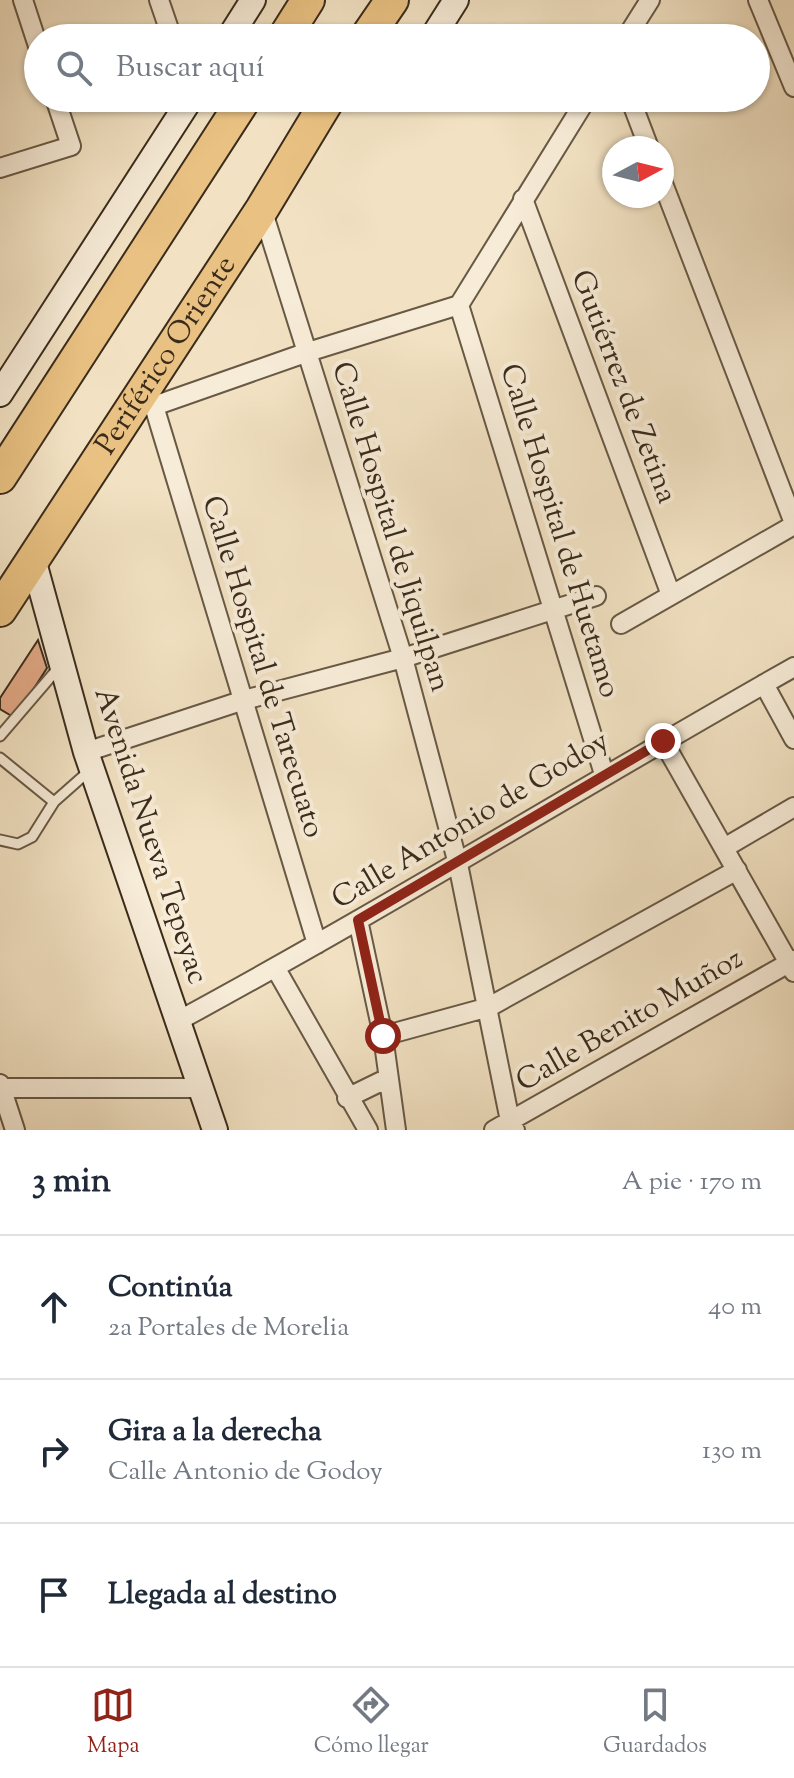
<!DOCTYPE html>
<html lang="es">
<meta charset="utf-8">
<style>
:root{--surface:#fff;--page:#f2f2f3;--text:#1f2937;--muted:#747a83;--line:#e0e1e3;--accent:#8f2418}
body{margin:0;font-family:"Sorts Mill Goudy",serif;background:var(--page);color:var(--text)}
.compass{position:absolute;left:602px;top:136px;width:72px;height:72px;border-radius:50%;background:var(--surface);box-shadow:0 2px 6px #0004;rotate:83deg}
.stop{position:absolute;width:24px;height:24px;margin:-18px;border:6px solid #8f2418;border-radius:50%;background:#fff}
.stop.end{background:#8f2418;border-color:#fff;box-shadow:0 2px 8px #0008}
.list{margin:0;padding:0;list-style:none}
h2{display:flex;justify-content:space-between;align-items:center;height:104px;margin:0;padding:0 32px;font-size:34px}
h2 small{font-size:26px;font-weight:400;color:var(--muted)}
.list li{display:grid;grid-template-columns:52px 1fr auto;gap:24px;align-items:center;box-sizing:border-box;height:144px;padding:0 32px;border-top:2px solid var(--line)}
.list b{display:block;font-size:30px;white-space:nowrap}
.list p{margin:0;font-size:26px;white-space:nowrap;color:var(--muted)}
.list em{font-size:26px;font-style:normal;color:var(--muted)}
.icon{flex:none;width:44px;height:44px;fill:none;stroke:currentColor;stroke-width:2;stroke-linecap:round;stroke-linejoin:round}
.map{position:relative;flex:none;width:794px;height:1130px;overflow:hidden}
.search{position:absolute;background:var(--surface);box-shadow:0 2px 6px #0004;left:24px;right:24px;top:24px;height:88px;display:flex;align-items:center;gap:20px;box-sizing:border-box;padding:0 28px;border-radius:44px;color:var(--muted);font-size:30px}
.sheet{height:536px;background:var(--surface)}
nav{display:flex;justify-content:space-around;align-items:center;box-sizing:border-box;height:112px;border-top:2px solid var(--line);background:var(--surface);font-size:22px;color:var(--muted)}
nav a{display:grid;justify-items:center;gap:4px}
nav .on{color:var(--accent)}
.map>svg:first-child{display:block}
.building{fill:#e5ab88;stroke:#3a2b1b;stroke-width:2}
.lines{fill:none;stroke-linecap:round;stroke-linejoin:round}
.lane-casing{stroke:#685945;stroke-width:13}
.street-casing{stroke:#685945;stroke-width:22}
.secondary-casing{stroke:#3a2b1b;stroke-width:28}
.highway-casing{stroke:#3a2b1b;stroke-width:36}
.lane{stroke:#f7ecd8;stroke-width:9}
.street{stroke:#f7ecd8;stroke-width:18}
.secondary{stroke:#f7ecd8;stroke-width:24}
.highway{stroke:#e9c182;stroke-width:32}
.route{stroke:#8f2418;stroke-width:10}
.labels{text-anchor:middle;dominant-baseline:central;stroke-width:8;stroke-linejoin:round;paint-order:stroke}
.street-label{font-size:30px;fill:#3a2b1b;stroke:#f7ecd8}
</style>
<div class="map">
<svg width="794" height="1130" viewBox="0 0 794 1130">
<rect width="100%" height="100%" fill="#f2e2c3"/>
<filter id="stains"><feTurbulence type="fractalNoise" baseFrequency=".0025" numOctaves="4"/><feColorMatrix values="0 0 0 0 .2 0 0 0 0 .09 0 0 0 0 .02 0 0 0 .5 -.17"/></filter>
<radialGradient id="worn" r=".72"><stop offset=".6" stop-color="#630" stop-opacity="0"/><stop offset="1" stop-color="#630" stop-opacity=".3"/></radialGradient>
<path class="building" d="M38 640 47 668 15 718 0 709V698Z"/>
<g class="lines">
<defs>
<path id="lane" d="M0 736 60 666
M0 758 54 802 89 771
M0 840 18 844 32 837 54 802"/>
<path id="street" d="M23 0 38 46
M159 0 172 38
M758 0 794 87
M626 38 650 0
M630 98 649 148
M0 168 71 146 55 98
M662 181 794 523
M523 199 671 595
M262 209 403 658 458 864 510 1121 515 1130
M459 305 604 774
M459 305 587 98
M145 402 154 406 308 352 459 305
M154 406 317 944
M621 624 794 525
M764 684 794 739
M663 741 794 972
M86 752 244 700 403 658 596 596
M724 848 794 807
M358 920 383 1036 396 1130
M276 969 368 1130
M176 1022C385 909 587 784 794 667
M383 1036 489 1007 737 870
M0 1084 15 1130
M0 1088H200
M347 1098 388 1078
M494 1130 794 960"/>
<path id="secondary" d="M229 38 253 0
M432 38 456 0
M0 394 191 98
M33 559 86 752 215 1130"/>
<g id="highway">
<path d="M284 38 308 0"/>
<path d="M366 38 392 0"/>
<path d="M0 477 245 98"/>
<path id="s1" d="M0 610 262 209 329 98"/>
</g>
</defs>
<use href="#lane" class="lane-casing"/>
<use href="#street" class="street-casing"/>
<use href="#secondary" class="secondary-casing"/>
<use href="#highway" class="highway-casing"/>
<use href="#lane" class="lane"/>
<use href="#street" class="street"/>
<use href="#secondary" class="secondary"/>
<use href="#highway" class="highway"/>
</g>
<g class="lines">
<path class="route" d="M383 1036 358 920 663 741"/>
</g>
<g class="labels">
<g class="street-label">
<text stroke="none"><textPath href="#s1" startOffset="304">Periférico Oriente</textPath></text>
<text transform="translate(623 387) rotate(69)">Gutiérrez de Zetina</text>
<text transform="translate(390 527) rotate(73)">Calle Hospital de Jiquilpan</text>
<text transform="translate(559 531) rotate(73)">Calle Hospital de Huetamo</text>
<text transform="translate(262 667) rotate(73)">Calle Hospital de Tarecuato</text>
<text transform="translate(471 821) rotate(-31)">Calle Antonio de Godoy</text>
<text transform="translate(150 836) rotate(72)">Avenida Nueva Tepeyac</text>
<text transform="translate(630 1021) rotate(-30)">Calle Benito Muñoz</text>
</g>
</g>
<rect width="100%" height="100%" filter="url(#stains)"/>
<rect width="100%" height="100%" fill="url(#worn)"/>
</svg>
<svg class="compass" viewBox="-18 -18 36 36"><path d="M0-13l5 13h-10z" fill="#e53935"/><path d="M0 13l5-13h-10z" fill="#747a83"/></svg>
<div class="stop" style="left:383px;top:1036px"></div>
<div class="stop end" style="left:663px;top:741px"></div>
<div class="search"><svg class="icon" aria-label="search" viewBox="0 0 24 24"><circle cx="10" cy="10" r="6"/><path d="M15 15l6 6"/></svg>Buscar aquí</div>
</div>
<section class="sheet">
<h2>3 min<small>A pie · 170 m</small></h2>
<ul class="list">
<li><svg class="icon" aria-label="ahead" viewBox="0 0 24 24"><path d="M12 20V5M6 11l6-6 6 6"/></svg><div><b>Continúa</b><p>2a Portales de Morelia</p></div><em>40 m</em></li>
<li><svg class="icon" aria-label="right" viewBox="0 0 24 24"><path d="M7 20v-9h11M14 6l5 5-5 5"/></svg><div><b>Gira a la derecha</b><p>Calle Antonio de Godoy</p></div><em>130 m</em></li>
<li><svg class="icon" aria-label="arrive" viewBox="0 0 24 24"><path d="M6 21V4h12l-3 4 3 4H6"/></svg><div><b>Llegada al destino</b></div></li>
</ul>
</section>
<nav>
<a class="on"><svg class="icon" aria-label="map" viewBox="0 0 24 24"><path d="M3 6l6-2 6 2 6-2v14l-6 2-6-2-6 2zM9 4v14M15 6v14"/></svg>Mapa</a>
<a><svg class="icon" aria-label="directions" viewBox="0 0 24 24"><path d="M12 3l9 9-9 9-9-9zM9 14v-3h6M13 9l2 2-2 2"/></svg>Cómo llegar</a>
<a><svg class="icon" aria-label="saved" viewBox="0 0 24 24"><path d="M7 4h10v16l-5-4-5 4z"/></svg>Guardados</a>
</nav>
